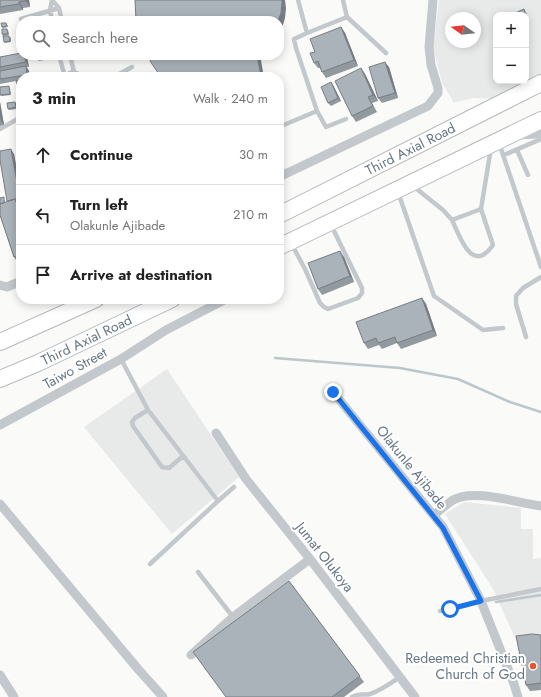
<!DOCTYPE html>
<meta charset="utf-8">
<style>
:root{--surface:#fff;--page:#f2f2f2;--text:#222;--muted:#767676;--line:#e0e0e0}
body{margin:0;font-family:Jost,sans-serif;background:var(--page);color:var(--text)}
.controls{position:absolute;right:12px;top:12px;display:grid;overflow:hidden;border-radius:8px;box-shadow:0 2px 10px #0003}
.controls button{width:36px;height:36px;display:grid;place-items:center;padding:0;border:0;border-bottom:1px solid var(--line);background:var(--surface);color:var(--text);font:20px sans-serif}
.compass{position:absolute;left:445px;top:12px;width:36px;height:36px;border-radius:50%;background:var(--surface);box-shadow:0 2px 10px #0003;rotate:284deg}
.stop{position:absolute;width:12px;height:12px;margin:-9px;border:3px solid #1a73e8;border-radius:50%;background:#fff}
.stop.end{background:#1a73e8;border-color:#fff;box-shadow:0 1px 4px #0008}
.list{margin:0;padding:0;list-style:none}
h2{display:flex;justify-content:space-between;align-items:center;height:52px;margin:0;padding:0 16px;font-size:17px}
h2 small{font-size:13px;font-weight:400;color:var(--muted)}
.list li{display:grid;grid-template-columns:26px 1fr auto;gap:12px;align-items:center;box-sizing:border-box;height:60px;padding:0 16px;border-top:1px solid var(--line)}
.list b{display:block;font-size:15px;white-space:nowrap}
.list p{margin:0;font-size:13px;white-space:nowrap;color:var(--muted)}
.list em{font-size:13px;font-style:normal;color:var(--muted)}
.icon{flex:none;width:22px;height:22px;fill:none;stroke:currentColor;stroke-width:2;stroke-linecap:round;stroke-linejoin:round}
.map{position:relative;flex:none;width:541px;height:697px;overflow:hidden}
.search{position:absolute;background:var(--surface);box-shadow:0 2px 10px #0003;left:16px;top:16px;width:268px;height:44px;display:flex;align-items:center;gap:10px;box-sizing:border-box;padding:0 14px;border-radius:16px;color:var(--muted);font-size:15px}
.panel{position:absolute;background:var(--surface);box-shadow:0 2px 10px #0003;left:16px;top:72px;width:268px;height:232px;border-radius:16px}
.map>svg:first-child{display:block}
.built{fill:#e8e9e9;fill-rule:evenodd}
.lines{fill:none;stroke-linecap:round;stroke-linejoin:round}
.stream{stroke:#bbc7cb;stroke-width:2.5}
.highway-casing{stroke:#b4b9bd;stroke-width:18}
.lane{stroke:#c3c8cc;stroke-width:4.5}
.street{stroke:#c3c8cc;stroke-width:9}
.highway{stroke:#fff;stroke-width:16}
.wall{fill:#929a9f}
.shaded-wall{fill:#777d82}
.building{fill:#aab3b9;stroke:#777d82}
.route{stroke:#1a73e8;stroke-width:5}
.poi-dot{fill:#e4572e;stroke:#fff;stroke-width:1.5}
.labels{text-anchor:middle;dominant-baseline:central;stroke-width:4;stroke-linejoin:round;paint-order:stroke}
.street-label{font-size:14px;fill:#657683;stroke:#fff}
.poi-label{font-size:14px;fill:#657683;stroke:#fff;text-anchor:end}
</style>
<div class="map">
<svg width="541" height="697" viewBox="0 0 541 697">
<rect width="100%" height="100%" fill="#fafaf8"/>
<path class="built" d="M439 0H541V82L501 99 472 98 454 103 442 83 433 48ZM496 15H526V81H496ZM451 18H475V42H451Z
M167 369 239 477 172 534 84 427Z
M464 502 521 508V529H533V559L541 558V640L515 638 493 589 445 514Z"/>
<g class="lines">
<path class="stream" d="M275 358 400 368 458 379 510 402 541 412
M496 602 541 595"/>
<defs>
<g id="highway">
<path id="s1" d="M279 215 541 83"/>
<path d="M279 247 541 120"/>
<path d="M0 342 96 299"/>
<path id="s2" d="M0 379 38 363 172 299"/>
</g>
</defs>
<use href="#highway" class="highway-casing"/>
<path class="lane" d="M52 0 59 8 62 21
M347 17 386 53
M21 19 59 8
M52 21 50 10 52 0
M307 33 347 17 343 0
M59 55 65 77
M70 55 74 72
M66 77C70 70 77 71 81 77
M114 77 132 67
M317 111 326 127 346 119
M279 127 317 111 296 48 294 39 307 33 298 0
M0 129 21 117
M499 143 541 267
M517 150 528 175
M504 155 541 139
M413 186 443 210 452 220 481 209 491 148
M398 192 434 296 483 330 503 328
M452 220C460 237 472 275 493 245L481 209
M291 243 305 269 320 303 324 307 328 309 358 298 362 293V288L331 225
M526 337 516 304V296L523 288 541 277
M121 359 148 410 218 501 150 564
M148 410 135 418 132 422 133 426 162 467 169 468 183 456
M218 501 234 487
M198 572 233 617
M440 611 459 607 481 601 541 589
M352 697C360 692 363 696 370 694 380 691 391 683 400 677"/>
<path class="street" d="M518 135 536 134 541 132
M279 177 428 106 438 93V88L431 65 429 47 433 0
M0 285 7 287 21 281
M333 392 443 527 481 601 514 684 518 697
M0 425 121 359 166 330 226 299
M216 433 246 479 310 559 415 697
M0 504 138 669 163 697
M434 515C440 510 447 504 453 500 474 488 517 503 541 506
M191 655 233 617 310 559
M0 675 14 697"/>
<use href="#highway" class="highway"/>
</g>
<path class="wall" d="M0 0H29L30 7 23 8V10L0 14Z
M524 9 528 17 526 18V15H511Z
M7 24 8 27 3 28 2 27Z
M341 27 345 33 358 66 326 78 322 72 320 68H318L314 63 315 52Z
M8 30 9 35 3 36 2 34Z
M11 37V42L5 43 4 42Z
M35 55H52L53 58 39 61Z
M0 57H27L29 67H26L29 71 30 77H21V97L16 81 0 84Z
M389 67 398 98 382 103 378 98Z
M361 68 365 74 378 101 372 103 377 112 356 122 352 116Z
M331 82 333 85 341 101 331 106 328 103Z
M10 88 11 95 2 96 0 95Z
M0 102 4 125 0 126Z
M15 102 16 103 17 109 9 110 8 109Z
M14 154 21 192V203L18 204 21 210V262L18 263 14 257 0 215 5 199V203L8 202 7 201Z
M344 257 354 282 322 295 318 289Z
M422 298 426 304 437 336 401 349 397 343 382 349 379 345 368 349 364 343Z
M289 581 364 682 344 697H226Z
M541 635V690L530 691 526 685Z"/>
<path class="shaded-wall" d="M26 0H29L30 7 26 1Z
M282 0H285L286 8 285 18 282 28 279 32V21H278Z
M19 2 23 8V10L19 4Z
M341 27 345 33 358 66 354 60Z
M24 55H25L27 57 29 67 26 62Z
M257 55H260L264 77H261Z
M385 62 389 67 398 98 395 93Z
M26 66 29 71 30 77H29L27 75Z
M361 68 365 74 378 101 373 95Z
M331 82 333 85 341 101 338 98Z
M0 102 4 125 1 121 0 115Z
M11 149 14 154 21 192V200L20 198Z
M15 199 19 205 21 210V216Z
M340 251 344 257 354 282 350 276Z
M422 298 426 304 437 336 433 330Z"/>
<path class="building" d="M0 0H26V1L19 2V4L0 7Z
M135 0H282V2L281 13 278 21H136Z
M524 9 525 12 518 15H511Z
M526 13 527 16H526V15H522Z
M1 23H6L7 26 2 27Z
M341 27 354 60 322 72 318 61 314 63 310 53 315 52 310 39Z
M2 29H7L8 34H2Z
M3 36H9L10 41 4 42Z
M21 53V55H24L26 62 0 67V57Z
M147 55H257L261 77H161L152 64Z
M385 62 395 93 378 98 369 67Z
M26 66 27 75 0 79V71Z
M361 68 373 95 368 97 373 106 352 116 335 81Z
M21 80V97L16 81Z
M331 82 338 98 328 103 321 87Z
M9 86 10 94 0 95V87Z
M15 102 16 107 8 109 7 103Z
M11 149 20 198 7 201 0 160V151Z
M4 197V203L0 204V198Z
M15 199 21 216V254L14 257 0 215V204Z
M340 251 350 276 318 289 308 263Z
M422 298 433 330 397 343 395 337 378 343 376 338 364 343 356 322Z
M289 581 360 676 332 697H226L193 652Z
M532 634 541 635V683L526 685 516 636Z"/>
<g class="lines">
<path class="route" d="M333 392 443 528 481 601 450 609"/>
</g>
<circle class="poi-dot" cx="533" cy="666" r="4"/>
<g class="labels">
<g class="street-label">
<text stroke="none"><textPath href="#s1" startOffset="147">Third Axial Road</textPath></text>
<text stroke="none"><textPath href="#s2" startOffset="95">Third Axial Road</textPath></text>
<text transform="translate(75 368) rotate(-29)">Taiwo Street</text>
<text transform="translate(412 467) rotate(51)">Olakunle Ajibade</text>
<text transform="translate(325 557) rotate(52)">Jumat Olukoya</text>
</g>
<g class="poi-label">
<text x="525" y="658">Redeemed Christian<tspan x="525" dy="16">Church of God</tspan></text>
</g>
</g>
</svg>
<div class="controls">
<button>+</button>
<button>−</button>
</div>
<svg class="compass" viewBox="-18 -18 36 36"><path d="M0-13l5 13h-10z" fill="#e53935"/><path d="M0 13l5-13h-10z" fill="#767676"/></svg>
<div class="stop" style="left:450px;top:609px"></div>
<div class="stop end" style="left:333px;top:392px"></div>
<div class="search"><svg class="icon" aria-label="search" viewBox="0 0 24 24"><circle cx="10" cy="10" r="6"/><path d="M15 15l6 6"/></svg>Search here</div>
<section class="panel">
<h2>3 min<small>Walk · 240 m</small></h2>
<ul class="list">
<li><svg class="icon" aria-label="ahead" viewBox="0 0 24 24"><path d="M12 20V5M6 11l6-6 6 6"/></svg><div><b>Continue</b></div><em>30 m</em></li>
<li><svg class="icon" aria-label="left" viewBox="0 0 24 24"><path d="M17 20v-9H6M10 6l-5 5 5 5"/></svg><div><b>Turn left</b><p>Olakunle Ajibade</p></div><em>210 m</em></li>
<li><svg class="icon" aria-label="arrive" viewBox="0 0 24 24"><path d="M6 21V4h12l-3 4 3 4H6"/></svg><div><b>Arrive at destination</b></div></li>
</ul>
</section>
</div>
